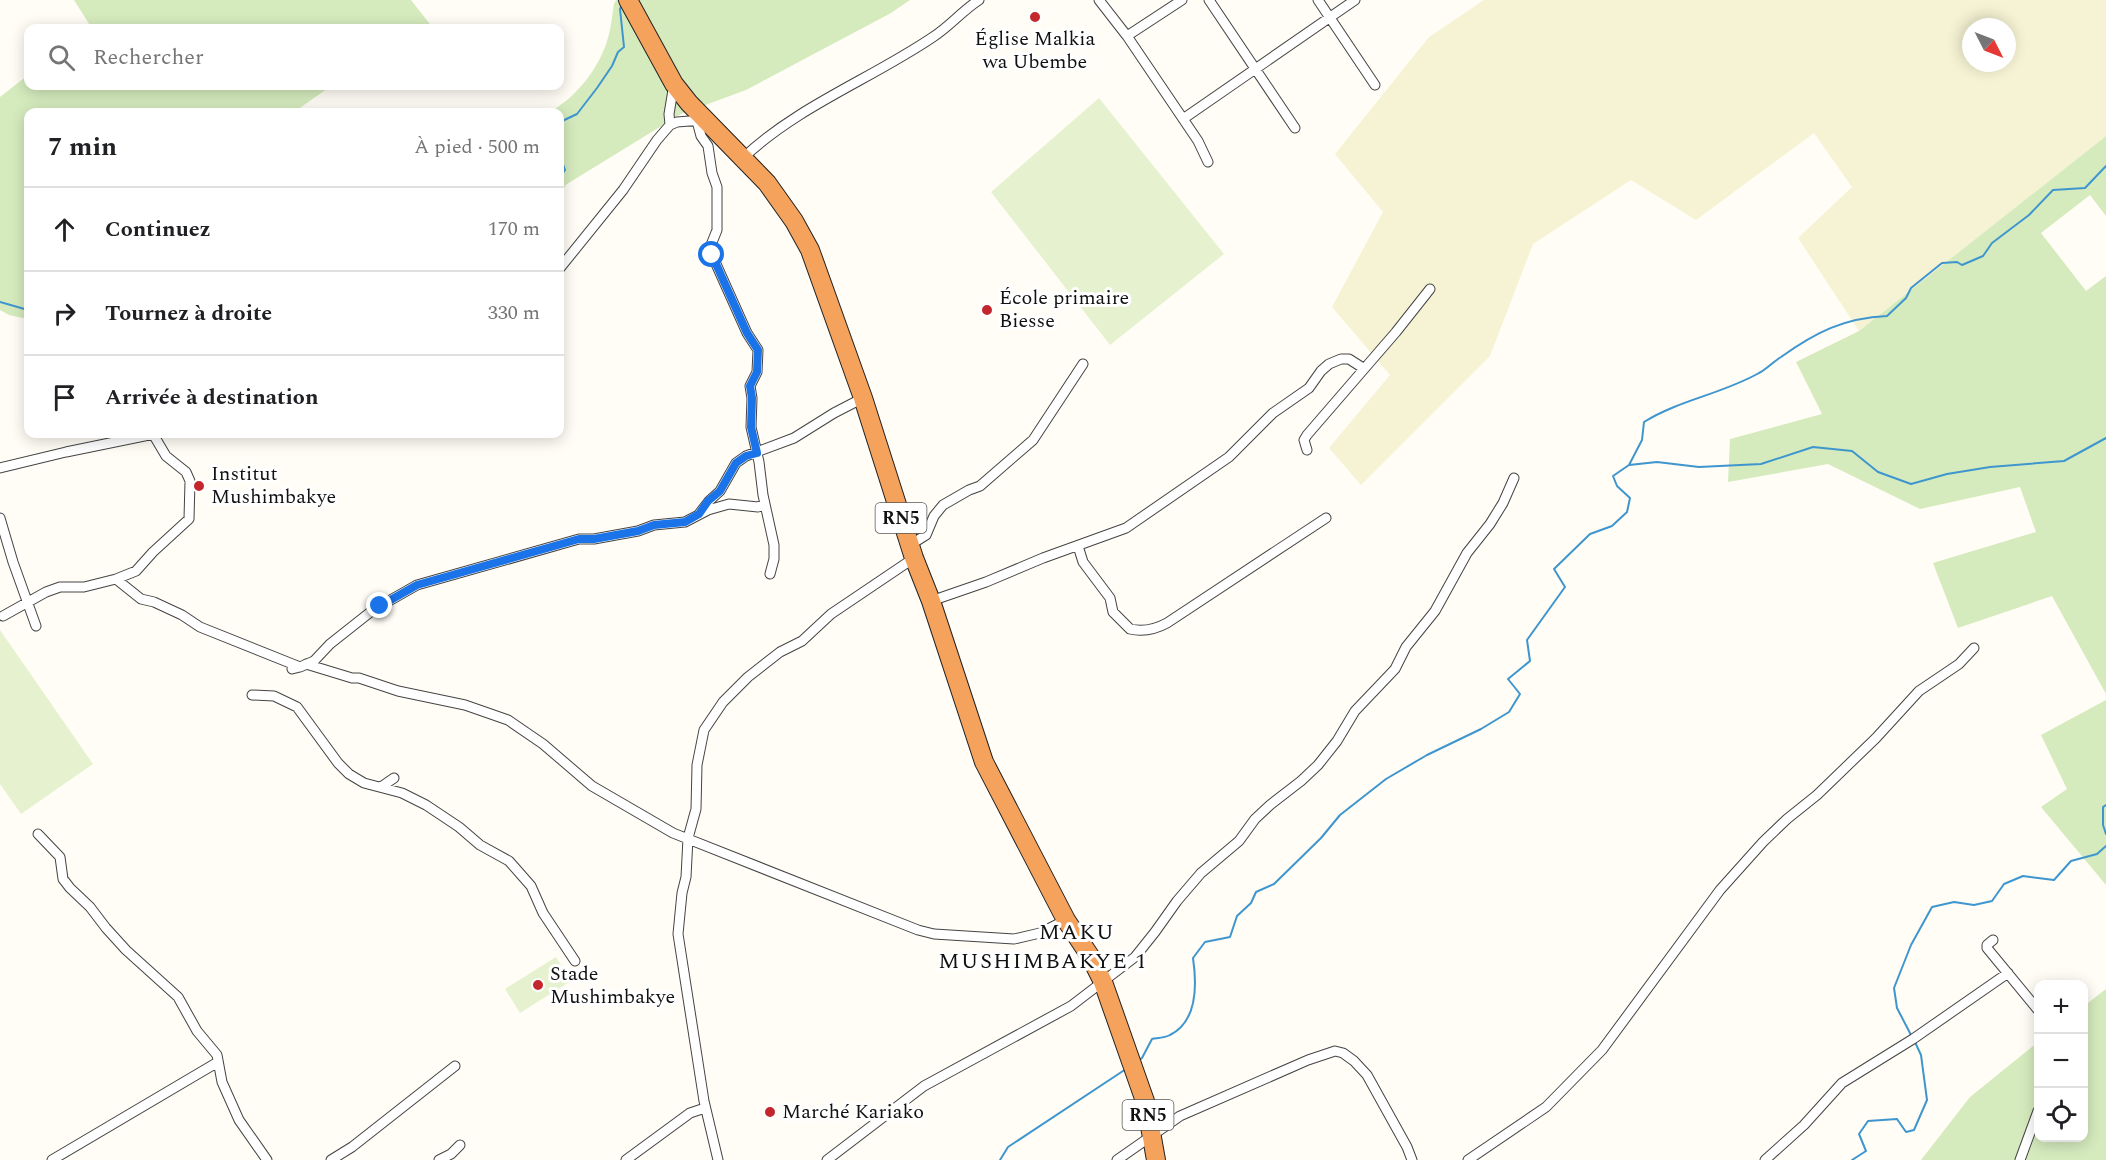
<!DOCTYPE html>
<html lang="fr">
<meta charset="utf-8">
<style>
:root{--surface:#fff;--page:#f2f2f2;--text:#202124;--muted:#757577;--line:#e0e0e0}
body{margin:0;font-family:Spectral,serif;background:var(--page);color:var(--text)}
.controls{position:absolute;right:18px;bottom:18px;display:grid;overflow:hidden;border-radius:12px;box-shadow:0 3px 15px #0003}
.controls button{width:54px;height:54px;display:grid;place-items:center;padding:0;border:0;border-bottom:2px solid var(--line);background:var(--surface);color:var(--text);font:30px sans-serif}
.compass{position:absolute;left:1962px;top:18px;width:54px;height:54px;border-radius:50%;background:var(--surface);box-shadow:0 3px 15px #0003;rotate:132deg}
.stop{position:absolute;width:18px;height:18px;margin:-14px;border:4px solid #1a73e8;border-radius:50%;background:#fff}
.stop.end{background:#1a73e8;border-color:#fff;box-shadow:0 2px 6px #0008}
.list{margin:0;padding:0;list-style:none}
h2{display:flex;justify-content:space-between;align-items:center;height:78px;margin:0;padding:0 24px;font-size:26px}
h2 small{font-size:20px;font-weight:400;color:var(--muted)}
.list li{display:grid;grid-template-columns:39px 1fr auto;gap:18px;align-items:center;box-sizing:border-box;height:84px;padding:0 24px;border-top:2px solid var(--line)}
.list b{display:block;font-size:22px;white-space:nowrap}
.list em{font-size:20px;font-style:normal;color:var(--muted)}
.icon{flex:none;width:33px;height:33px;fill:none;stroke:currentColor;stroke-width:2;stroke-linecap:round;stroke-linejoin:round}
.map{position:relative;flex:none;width:2106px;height:1160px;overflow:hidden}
.search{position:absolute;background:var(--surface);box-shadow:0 3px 15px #0003;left:24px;top:24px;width:540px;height:66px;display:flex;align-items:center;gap:15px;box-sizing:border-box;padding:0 21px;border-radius:12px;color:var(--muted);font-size:22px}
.panel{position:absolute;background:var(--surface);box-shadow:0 3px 15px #0003;left:24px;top:108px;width:540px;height:330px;border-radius:12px}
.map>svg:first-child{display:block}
.farmland{fill:#f6f3d4;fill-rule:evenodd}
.green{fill:#d5ebbd}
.pitch{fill:#e6f2cf}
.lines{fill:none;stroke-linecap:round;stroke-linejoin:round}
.stream{stroke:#3f96cf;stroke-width:2}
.street-casing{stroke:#444;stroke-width:11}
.highway-casing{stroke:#222;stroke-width:20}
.street{stroke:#fff;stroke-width:9}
.highway{stroke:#f5a25d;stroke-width:18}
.route{stroke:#1a73e8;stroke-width:8}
.poi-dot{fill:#c4262e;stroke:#fff;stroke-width:2}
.labels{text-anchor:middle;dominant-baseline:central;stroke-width:6;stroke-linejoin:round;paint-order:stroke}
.shield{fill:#fff;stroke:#585858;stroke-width:1.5}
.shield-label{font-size:18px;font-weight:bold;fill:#111}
.poi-label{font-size:20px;fill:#111;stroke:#fff;text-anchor:start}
.quarter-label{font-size:22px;letter-spacing:1.5px;fill:#111;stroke:#fff}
</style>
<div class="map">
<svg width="2106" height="1160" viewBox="0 0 2106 1160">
<rect width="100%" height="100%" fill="#fffdf5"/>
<path class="farmland" d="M1484 0H2106V136L1859 331 1798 238 1852 187 1814 133 1696 220 1631 180 1533 244 1490 356 1361 485 1329 448 1390 375 1332 307 1383 212 1335 154 1429 37ZM1971 27H2007V63H1971Z"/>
<path class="green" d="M74 0H411L433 28H90L91 27Z
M616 0H910L891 13 746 90 681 114 567 184 560 191V112H550C576 97 598 70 607 41 611 29 612 16 614 4Z
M28 75V86H331L294 112H28V319L9 315 0 310V97Z
M2106 136V216L2090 195 2041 233 2086 291 2106 276V694L2052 596 1958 628 1933 563 2036 532 2020 487 1920 509 1828 464 1728 482 1730 439 1822 414 1796 362 1859 331Z
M2106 700V885L2041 807 2067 789 2041 735Z
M2106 989V1160H1921L1970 1097 2038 1042V1138H2084V1006Z"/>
<path class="pitch" d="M1099 98 1224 254 1110 345 991 192Z
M0 630 93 764 21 814 0 784Z
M556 957 571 981 520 1013 505 989Z"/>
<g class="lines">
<path class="stream" d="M560 122 577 114 597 88 612 66 618 52 624 47 620 9 622 4
M560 156 565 170 560 177
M0 302 28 310
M1629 465 1657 462 1699 467 1761 464 1813 447 1852 451 1878 472 1911 484 1947 474 1990 467 2064 461 2106 438
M2106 805 2103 807V825L2106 834
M1911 1035 1897 1008 1894 988 1911 945 1932 907 1954 902 1974 905 1992 901 2004 884 2023 876 2054 880 2071 861 2097 854 2106 846
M1138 1061 1142 1058 1152 1039C1158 1038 1165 1038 1170 1035 1198 1021 1197 985 1193 958L1205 942 1230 937 1237 916 1251 903 1256 892 1274 884 1321 838 1340 815 1386 779 1427 755 1481 729 1509 712 1520 694 1508 679 1530 661 1527 640 1565 587 1554 569 1590 534 1612 526 1627 512 1630 498 1617 486 1613 476 1629 465 1642 440 1644 422C1679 400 1722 394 1759 373 1767 369 1773 362 1781 357 1816 332 1844 318 1887 316L1906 298 1911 288 1942 263 1957 262 1962 265 1983 256 1992 243 2029 215 2053 190 2085 188 2106 166
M1000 1160 1008 1147 1126 1069
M1852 1160 1866 1151 1859 1134 1868 1121 1897 1119 1906 1132 1914 1130 1927 1100 1921 1055 1914 1040"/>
<defs>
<path id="street" d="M1099 0 1127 36 1198 141 1208 162
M1209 0 1295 128
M1318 0 1375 85
M1127 36 1182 0
M1183 119 1355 0
M697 121 701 136 708 146 712 173 717 187V230L711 245 712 255 747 333 758 350 757 372 750 386 752 398 751 427 759 462 763 495 774 545V559L770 574
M670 125 669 114 674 84
M743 158C798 106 871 79 933 37 950 26 962 11 979 0
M560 268 623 190 657 140 670 125 677 122 702 120
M1307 450 1304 440 1307 435 1396 332 1430 289
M0 468 66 452 154 434
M699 514 709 501 720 491 736 463 746 456 794 438 834 413 863 398
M0 518 13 562 36 626
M910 545 926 535 934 516 943 505 969 490 980 486 1033 440 1083 364
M1078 546 1083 562 1110 598 1113 612 1130 629C1143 632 1156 629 1167 623L1326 518
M116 579 141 599 154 602 182 615 200 627 300 667
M931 601 986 582 1043 558 1126 528 1229 457 1273 413 1309 388 1321 371 1329 364 1341 359H1349L1363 368
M3 616 46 592 60 587H84L116 579 136 571 153 552 189 519 190 481 186 472 166 456 153 434
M306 664 352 678H359L398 691 465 705 508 720 543 744 592 786 673 833 918 930 934 934 1014 939 1040 933 1066 920
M292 669 300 667 314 661 330 644 373 610 417 585 579 539H594L638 531 654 525 685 522 708 510 729 504 758 507 765 504
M252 695 274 696 297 707 338 763 349 774 364 783 402 793 426 805 459 827 480 845 509 861 531 886 543 913 575 961
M381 787 394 778
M38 834 60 857 63 879 70 888 90 907 106 928 126 950 178 997 197 1031 217 1055 222 1082 239 1120 267 1160
M1993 940 1987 945V948L2038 1010
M52 1160 218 1062
M331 1160 352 1147 455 1066
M439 1160 451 1154 460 1145
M626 1160 690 1113 705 1108
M718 1160 704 1101 678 934 682 893 686 877 688 838 696 809 697 765 704 730 723 702 748 677 780 652 802 641 831 614 914 558
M827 1160 924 1086 1071 1006 1135 957 1155 932 1177 901 1201 873 1239 841 1255 819 1270 805 1301 781 1318 765 1337 741 1355 711 1395 669 1406 647 1435 611 1467 553 1490 524 1503 503 1514 478
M1117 1160 1180 1116 1308 1060 1335 1051 1343 1053 1354 1061 1367 1075 1407 1147 1412 1160
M1468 1160 1546 1107 1602 1050 1720 890 1763 842 1787 819 1817 795 1876 738 1919 691 1959 664 1974 648
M1765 1160 1804 1125 1842 1083 1913 1039 2008 973
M2020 1160 2038 1111"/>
<path id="highway" d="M628 0 674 84 689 103 767 183 794 221 810 250 863 398 914 558 931 601 984 762 1066 920 1090 956 1103 982 1146 1104 1156 1160"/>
</defs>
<use href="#street" class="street-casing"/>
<use href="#highway" class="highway-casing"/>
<use href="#street" class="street"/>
<use href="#highway" class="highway"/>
</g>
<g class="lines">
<path class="route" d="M380 606 417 585 579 539H594L638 531 654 525 685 522 699 514 708 501 720 491 736 463 746 456 757 453 751 427 752 398 750 386 757 372 758 350 747 333 712 255"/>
</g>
<g class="poi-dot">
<circle cx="1035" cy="17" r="6"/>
<circle cx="987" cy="310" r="6"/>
<circle cx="199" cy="486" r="6"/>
<circle cx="538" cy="985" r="6"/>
<circle cx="770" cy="1112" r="6"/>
</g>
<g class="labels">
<g class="shield">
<rect x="875.5" y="503" width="51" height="30" rx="4.5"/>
<rect x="1122.5" y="1100" width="51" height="30" rx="4.5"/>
</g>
<g class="shield-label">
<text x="901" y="518">RN5</text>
<text x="1148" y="1115">RN5</text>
</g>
<g class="poi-label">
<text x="1035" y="39" text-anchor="middle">Église Malkia<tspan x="1035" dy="23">wa Ubembe</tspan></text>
<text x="999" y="298">École primaire<tspan x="999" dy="23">Biesse</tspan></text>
<text x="211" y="474">Institut<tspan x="211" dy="23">Mushimbakye</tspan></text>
<text x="550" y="974">Stade<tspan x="550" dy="23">Mushimbakye</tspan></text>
<text x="782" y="1112">Marché Kariako</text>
</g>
<g class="quarter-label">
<text x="1077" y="932">MAKU</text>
<text x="1043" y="961">MUSHIMBAKYE 1</text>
</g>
</g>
</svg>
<div class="controls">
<button>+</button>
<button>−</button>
<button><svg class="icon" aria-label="locate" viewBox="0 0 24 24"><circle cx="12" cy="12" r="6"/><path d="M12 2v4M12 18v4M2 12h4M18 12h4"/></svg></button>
</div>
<svg class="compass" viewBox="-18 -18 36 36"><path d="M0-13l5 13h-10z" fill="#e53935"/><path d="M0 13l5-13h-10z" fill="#757577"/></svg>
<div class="stop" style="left:712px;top:255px"></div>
<div class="stop end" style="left:380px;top:606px"></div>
<div class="search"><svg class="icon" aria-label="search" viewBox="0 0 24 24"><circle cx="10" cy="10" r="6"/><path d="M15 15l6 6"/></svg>Rechercher</div>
<section class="panel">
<h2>7 min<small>À pied · 500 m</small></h2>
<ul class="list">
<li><svg class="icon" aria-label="ahead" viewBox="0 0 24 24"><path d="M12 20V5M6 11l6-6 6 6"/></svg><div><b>Continuez</b></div><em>170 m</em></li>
<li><svg class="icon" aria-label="right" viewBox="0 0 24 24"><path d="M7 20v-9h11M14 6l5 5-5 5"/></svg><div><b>Tournez à droite</b></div><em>330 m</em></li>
<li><svg class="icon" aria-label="arrive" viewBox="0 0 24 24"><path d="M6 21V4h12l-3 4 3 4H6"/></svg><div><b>Arrivée à destination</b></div></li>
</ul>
</section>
</div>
